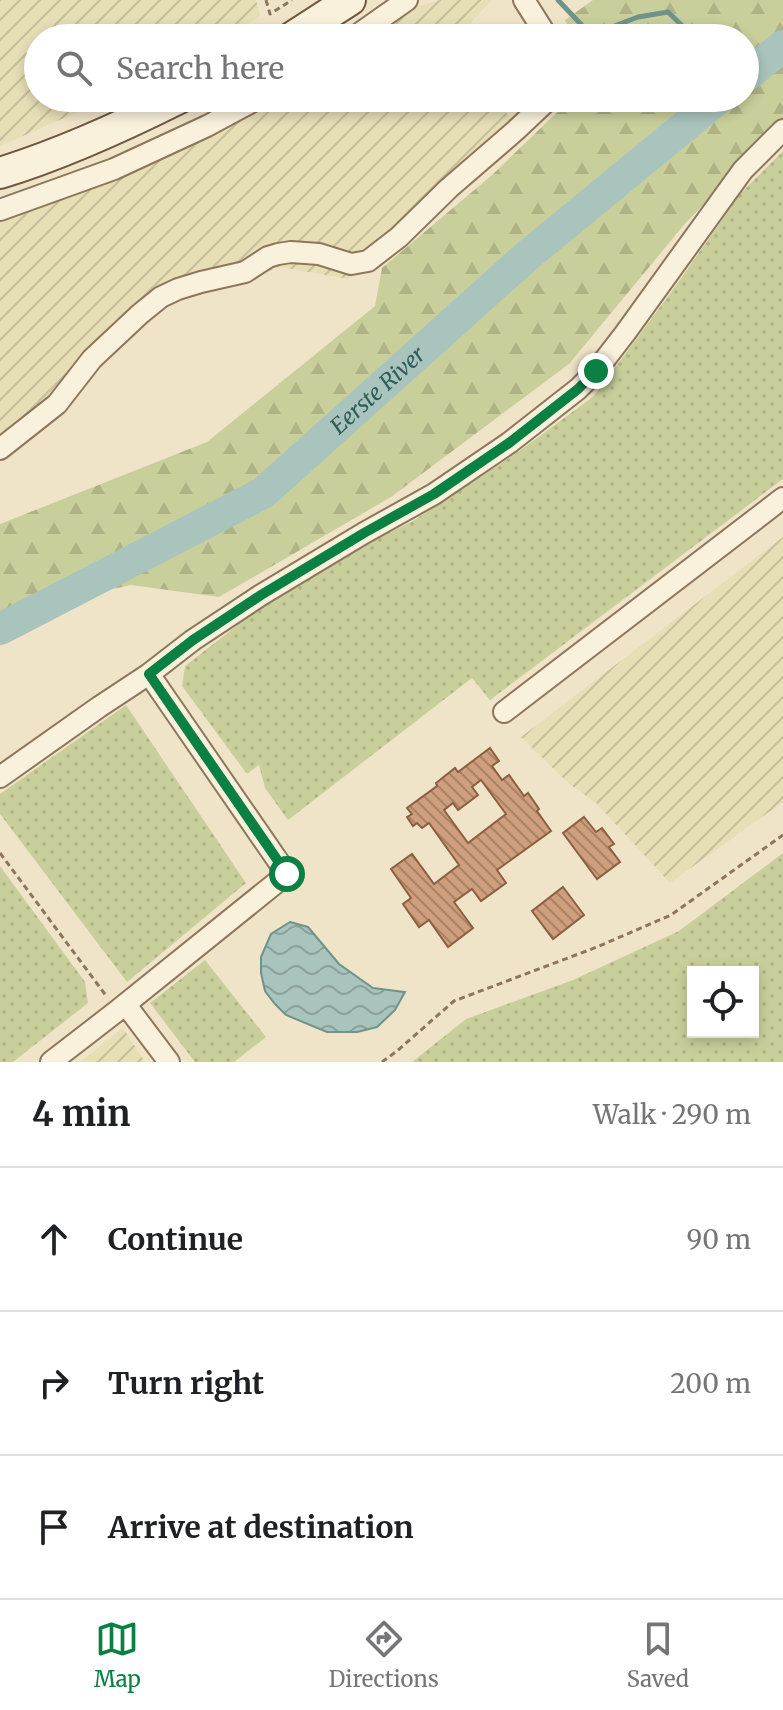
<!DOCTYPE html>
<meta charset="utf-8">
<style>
:root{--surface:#fff;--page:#f2f2f2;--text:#202124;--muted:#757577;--line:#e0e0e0;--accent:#0b8043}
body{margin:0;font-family:Merriweather,serif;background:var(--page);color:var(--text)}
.controls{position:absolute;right:24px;bottom:24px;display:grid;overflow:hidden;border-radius:0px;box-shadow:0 4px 12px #0003}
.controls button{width:72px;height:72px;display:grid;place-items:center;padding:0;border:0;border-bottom:2px solid var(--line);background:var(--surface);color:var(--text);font:40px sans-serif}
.stop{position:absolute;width:24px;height:24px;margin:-18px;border:6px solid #0b8043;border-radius:50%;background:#fff}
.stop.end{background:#0b8043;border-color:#fff;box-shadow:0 2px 8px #0008}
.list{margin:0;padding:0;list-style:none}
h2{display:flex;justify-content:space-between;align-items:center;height:104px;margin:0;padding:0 32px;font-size:34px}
h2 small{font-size:26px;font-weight:400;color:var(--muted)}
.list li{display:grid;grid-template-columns:52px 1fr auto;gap:24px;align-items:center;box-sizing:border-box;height:144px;padding:0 32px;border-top:2px solid var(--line)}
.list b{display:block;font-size:30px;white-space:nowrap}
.list em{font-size:26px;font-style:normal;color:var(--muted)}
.icon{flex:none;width:44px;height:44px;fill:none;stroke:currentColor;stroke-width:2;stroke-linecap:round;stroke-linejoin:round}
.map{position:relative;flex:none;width:783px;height:1062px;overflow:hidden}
.search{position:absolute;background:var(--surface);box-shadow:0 4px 12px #0003;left:24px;right:24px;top:24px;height:88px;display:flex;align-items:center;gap:20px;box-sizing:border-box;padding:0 28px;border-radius:44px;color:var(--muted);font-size:30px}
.sheet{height:536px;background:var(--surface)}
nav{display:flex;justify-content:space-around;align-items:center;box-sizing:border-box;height:112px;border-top:2px solid var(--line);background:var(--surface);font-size:22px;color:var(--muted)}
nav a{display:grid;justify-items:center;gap:4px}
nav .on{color:var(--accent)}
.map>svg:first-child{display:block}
.farmland{fill:url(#farmland-furrows)}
.grass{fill:url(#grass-dots);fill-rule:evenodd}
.forest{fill:url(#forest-firs)}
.water{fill:url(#water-waves);stroke:#6f938a;stroke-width:2}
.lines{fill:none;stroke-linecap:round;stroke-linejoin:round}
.stream{stroke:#6f938a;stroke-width:5}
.river{stroke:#a9c4bc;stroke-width:32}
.building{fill:url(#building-back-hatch);stroke:#8d5f41;stroke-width:2;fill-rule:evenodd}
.street-casing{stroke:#8d765c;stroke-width:24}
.secondary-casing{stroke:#6f573f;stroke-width:34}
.path{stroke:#8d765c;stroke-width:3;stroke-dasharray:6 4;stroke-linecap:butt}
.street{stroke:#faf1dc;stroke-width:20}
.secondary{stroke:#faf1dc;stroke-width:30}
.route{stroke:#0b8043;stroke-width:10}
.labels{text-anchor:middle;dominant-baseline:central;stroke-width:8;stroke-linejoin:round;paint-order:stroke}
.water-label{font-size:22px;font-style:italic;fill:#2f5d5a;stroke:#f7eed8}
</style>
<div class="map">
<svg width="783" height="1062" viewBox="0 0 783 1062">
<defs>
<pattern id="farmland-furrows" width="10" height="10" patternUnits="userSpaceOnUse" patternTransform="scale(2)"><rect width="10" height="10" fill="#e6deb5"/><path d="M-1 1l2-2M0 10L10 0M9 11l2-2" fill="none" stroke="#c6bf9b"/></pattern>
<pattern id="grass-dots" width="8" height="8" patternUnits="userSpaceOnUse" patternTransform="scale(2)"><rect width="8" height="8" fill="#c9cf9b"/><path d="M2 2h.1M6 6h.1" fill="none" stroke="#aeb285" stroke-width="1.8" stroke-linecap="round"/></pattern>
<pattern id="forest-firs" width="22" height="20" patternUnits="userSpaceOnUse" patternTransform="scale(2)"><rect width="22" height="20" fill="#c9cf9b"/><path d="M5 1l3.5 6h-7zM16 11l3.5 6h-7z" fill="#aeb285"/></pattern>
<pattern id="water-waves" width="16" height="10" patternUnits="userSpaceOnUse" patternTransform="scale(2)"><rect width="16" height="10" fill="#a9c4bc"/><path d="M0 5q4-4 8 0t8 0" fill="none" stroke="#8ba098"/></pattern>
<pattern id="building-back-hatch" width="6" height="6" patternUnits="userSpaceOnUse" patternTransform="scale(2)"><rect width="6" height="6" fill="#cf9f7d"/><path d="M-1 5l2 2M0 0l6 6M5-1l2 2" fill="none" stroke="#a98266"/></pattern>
</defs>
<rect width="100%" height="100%" fill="#f0e4c8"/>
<path class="farmland" d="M0 0H256L260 16 227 38H38V98H110L0 146Z
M440 0H492L459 35 460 38H368L418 6Z
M274 98H495L512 120 441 206 348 279 280 267 231 285 177 297 0 447V211L248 114Z
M783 537V802L670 883 597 804 567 782 521 737Z
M123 1028 145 1062H80Z"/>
<path class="grass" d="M783 151V479L490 700 472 678 288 820 265 788 259 765 247 774 182 686 185 666 262 606 354 550 413 521 518 452 594 396 672 291 741 193Z
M126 705 246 883 127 982 0 814V794Z
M783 853V1062H412L466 1019 573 980 679 931ZM753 972V1032H693V972Z
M0 866 85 982 88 1003 13 1062H0Z
M205 960 266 1037 234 1062H195L150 1003Z"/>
<path class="forest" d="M593 0H783V121L683 226 569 364 391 497 219 597 131 585 0 614V524L207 442 375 306 382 268 492 175 572 98H745V38H574L565 20Z"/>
<path class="water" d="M290 922 308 927 339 964 373 988 405 992 395 1010 377 1027 357 1032H327L286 1015 275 1004 265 991 261 973V957L271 934Z"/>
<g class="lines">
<path class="stream" d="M558 0 591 35 638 17 668 12 695 38"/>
<g class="river">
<path d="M745 77 783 46"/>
<path id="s1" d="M0 629 263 493 527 256 719 98"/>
</g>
</g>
<path class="building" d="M490 748 499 761 492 766 502 780 509 775 524 796 528 793 539 809 537 811 551 831 497 870 506 883 481 901 472 889 454 902 473 928 448 947 429 920 419 927 403 904 411 898 391 869 412 854 434 884 459 865 429 823 422 828 417 823 413 826 407 817 412 814 407 808 437 786 436 783 455 768 458 772ZM481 780 506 814 468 843 444 810 453 803 458 810 478 795 472 787Z
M584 817 596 832 602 828 614 844 609 847 620 862 597 879 563 833Z
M563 887 584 915 553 939 532 911Z"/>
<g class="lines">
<defs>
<path id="street" d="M524 0 548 38
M353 38 407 0
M0 210 114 169 207 126 259 98
M0 449 57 404 92 359 140 314 161 297 178 289 201 282 245 272 268 257 278 254 291 252 319 254 351 264 368 261 399 237 449 188 515 131 550 98
M504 712 783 498
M0 777 99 707 149 674 193 640 261 595 364 533 434 494 509 443 578 389 596 371 626 332 743 170 783 130
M126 1005 169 1062
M51 1062 117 1011 287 874 149 674"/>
<path id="secondary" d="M291 38 350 0
M0 173C62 154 121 127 179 98"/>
</defs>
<use href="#street" class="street-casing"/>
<use href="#secondary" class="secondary-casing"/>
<path class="path" d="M266 0 270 14 292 0
M0 853 107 997
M382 1062 397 1051 454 1001 597 947 671 915 783 835"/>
<use href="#street" class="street"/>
<use href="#secondary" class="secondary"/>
</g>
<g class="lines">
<path class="route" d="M287 874 149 674 193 640 261 595 364 533 434 494 509 443 578 389 596 371"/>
</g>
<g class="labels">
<g class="water-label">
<text stroke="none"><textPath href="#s1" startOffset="450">Eerste River</textPath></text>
</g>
</g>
</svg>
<div class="controls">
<button><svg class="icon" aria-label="locate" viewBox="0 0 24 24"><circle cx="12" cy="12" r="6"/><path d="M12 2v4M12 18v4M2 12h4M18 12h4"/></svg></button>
</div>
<div class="stop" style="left:287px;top:874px"></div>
<div class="stop end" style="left:596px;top:371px"></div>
<div class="search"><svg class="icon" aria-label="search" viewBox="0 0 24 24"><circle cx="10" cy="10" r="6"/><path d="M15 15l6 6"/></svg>Search here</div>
</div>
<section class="sheet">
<h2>4 min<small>Walk · 290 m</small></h2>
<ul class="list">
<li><svg class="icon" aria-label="ahead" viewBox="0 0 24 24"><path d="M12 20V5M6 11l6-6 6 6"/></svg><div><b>Continue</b></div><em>90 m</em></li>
<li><svg class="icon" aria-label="right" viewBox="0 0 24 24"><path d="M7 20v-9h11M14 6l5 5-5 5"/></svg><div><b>Turn right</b></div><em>200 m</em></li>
<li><svg class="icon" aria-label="arrive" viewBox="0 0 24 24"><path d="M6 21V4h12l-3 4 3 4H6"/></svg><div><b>Arrive at destination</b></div></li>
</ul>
</section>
<nav>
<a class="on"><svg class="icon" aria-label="map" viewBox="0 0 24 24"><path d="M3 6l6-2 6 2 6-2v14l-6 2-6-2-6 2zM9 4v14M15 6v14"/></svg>Map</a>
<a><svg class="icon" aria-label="directions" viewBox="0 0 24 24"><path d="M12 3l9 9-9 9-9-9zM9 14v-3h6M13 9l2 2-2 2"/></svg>Directions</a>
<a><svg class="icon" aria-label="saved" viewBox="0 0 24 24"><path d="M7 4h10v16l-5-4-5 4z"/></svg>Saved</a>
</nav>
